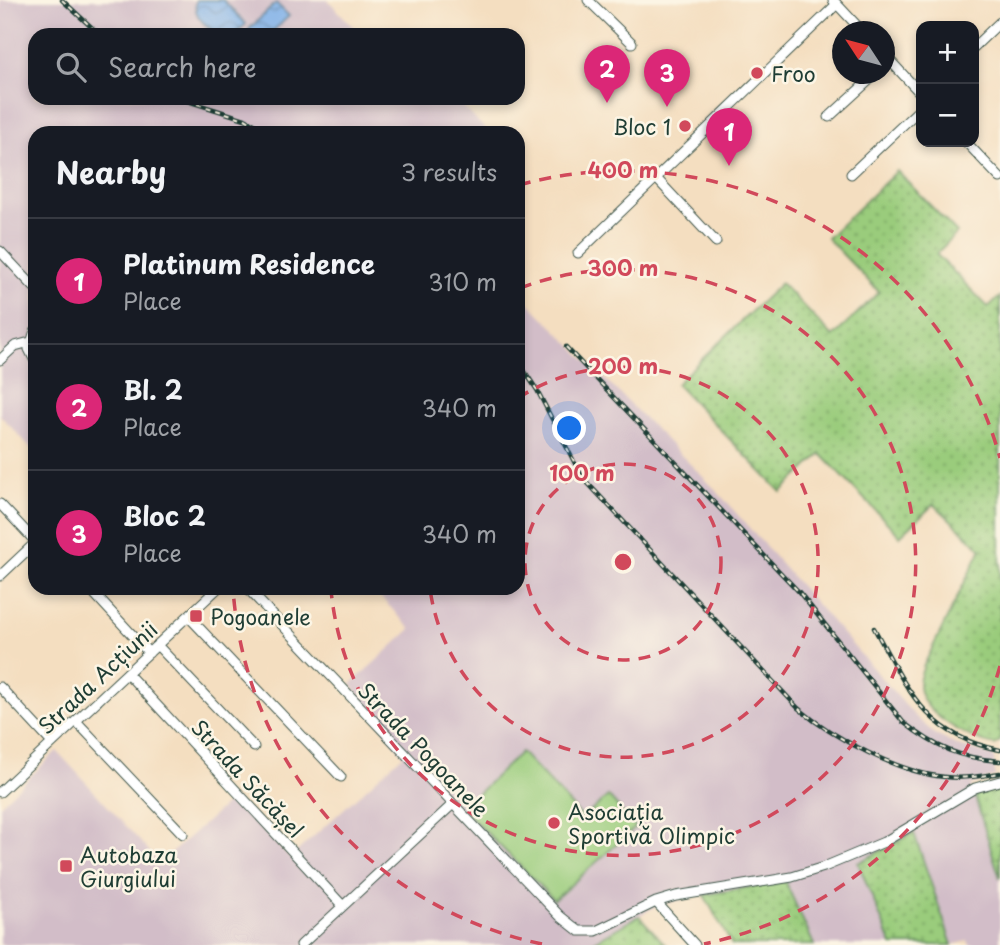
<!DOCTYPE html>
<meta charset="utf-8">
<style>
:root{--surface:#171b24;--page:#242831;--text:#f1f3f6;--muted:#9ea1a6;--line:#363941;--accent:#db2777}
body{margin:0;font-family:"Playpen Sans",sans-serif;background:var(--page);color:var(--text)}
.controls{position:absolute;right:21px;top:21px;display:grid;overflow:hidden;border-radius:14px;box-shadow:0 4px 10px #0003}
.controls button{width:63px;height:63px;display:grid;place-items:center;padding:0;border:0;border-bottom:2px solid var(--line);background:var(--surface);color:var(--text);font:35px sans-serif}
.compass{position:absolute;left:832px;top:21px;width:63px;height:63px;border-radius:50%;background:var(--surface);box-shadow:0 4px 10px #0003;rotate:306deg}
.you{position:absolute;left:570px;top:429px;width:24px;height:24px;margin:-18px;border:5px solid #fff;border-radius:50%;background:#1a73e8;box-shadow:0 0 0 10px #1a73e833}
.badge{display:grid;place-items:center;width:46px;height:46px;border-radius:50%;background:var(--accent);color:#fff;font-size:23px;font-weight:700}
.pin{position:absolute;translate:-50% -58px;filter:drop-shadow(0 2px 4px #0008)}
.pin::after{content:'';position:absolute;top:37px;width:24px;height:21px;background:inherit;clip-path:polygon(0 0,100% 0,50% 100%)}
.list{margin:0;padding:0;list-style:none}
h2{display:flex;justify-content:space-between;align-items:center;height:91px;margin:0;padding:0 28px;font-size:30px}
h2 small{font-size:23px;font-weight:400;color:var(--muted)}
.list li{display:grid;grid-template-columns:46px 1fr auto;gap:21px;align-items:center;box-sizing:border-box;height:126px;padding:0 28px;border-top:2px solid var(--line)}
.list b{display:block;font-size:26px;white-space:nowrap}
.list p{margin:0;font-size:23px;white-space:nowrap;color:var(--muted)}
.list em{font-size:23px;font-style:normal;color:var(--muted)}
.icon{flex:none;width:38px;height:38px;fill:none;stroke:currentColor;stroke-width:2;stroke-linecap:round;stroke-linejoin:round}
.map{position:relative;flex:none;width:1000px;height:945px;overflow:hidden}
.search{position:absolute;background:var(--surface);box-shadow:0 4px 10px #0003;left:28px;top:28px;width:497px;height:77px;display:flex;align-items:center;gap:18px;box-sizing:border-box;padding:0 24px;border-radius:21px;color:var(--muted);font-size:26px}
.panel{position:absolute;background:var(--surface);box-shadow:0 4px 10px #0003;left:28px;top:126px;width:497px;height:469px;border-radius:21px}
.map>svg:first-child{display:block}
.industrial{fill:#d2bdc8}
.grass{fill:url(#grass-dots);stroke:#5c8458;stroke-width:2}
.garden{fill:#9acc7c;stroke:#5c8458;stroke-width:2}
.water{fill:url(#water-waves);stroke:#4e768e;stroke-width:2}
.lines{fill:none;stroke-linecap:round;stroke-linejoin:round}
.minor-casing{stroke:#3f5549;stroke-width:11}
.minor{stroke:#fff;stroke-width:9}
.rail-casing{stroke:#1f3d34;stroke-width:4.5}
.rail{stroke:#fcf5e5;stroke-width:2;stroke-dasharray:5;stroke-linecap:butt}
.ring{fill:none;stroke:#d1495b;stroke-width:3.5;stroke-dasharray:12 9}
.poi-dot{fill:#d1495b;stroke:#fcf5e5;stroke-width:2.5}
.labels{text-anchor:middle;dominant-baseline:central;stroke-width:5;stroke-linejoin:round;paint-order:stroke}
.poi-label{font-size:21px;fill:#1f3d34;stroke:#fcf5e5;text-anchor:start}
.street-label{font-size:21px;fill:#1f3d34;stroke:#fcf5e5}
.centre{fill:#d1495b;stroke:#fcf5e5;stroke-width:3.5}
.ring-label{font-size:21px;text-anchor:middle;font-weight:bold;fill:#d1495b;stroke:#fcf5e5;stroke-width:5;stroke-linejoin:round;paint-order:stroke}
</style>
<div class="map">
<svg width="1000" height="945" viewBox="0 0 1000 945">
<defs>
<pattern id="grass-dots" width="8" height="8" patternUnits="userSpaceOnUse" patternTransform="scale(1.75)"><rect width="8" height="8" fill="#9acc7c"/><path d="M2 2h.1M6 6h.1" fill="none" stroke="#7da766" stroke-width="1.8" stroke-linecap="round"/></pattern>
<pattern id="water-waves" width="16" height="10" patternUnits="userSpaceOnUse" patternTransform="scale(1.75)"><rect width="16" height="10" fill="#7dafe9"/><path d="M0 5q4-4 8 0t8 0" fill="none" stroke="#6690be"/></pattern>
</defs>
<rect width="100%" height="100%" fill="#fcf5e5"/>
<filter id="ink" filterUnits="userSpaceOnUse"><feTurbulence type="fractalNoise" baseFrequency=".0143" numOctaves="2"/><feDisplacementMap in="SourceGraphic" scale="14" xChannelSelector="R" yChannelSelector="G"/><feConvolveMatrix kernelMatrix="1 2 1 2 8 2 1 2 1" color-interpolation-filters="sRGB"/></filter>
<filter id="wash" filterUnits="userSpaceOnUse"><feTurbulence type="fractalNoise" baseFrequency=".00686" numOctaves="4" result="noise"/><feDisplacementMap in="SourceGraphic" scale="28" xChannelSelector="R" yChannelSelector="G"/><feGaussianBlur stdDeviation="1.57" result="paint"/><feColorMatrix in="noise" values="0 0 0 0 0 0 0 0 0 0 0 0 0 0 0 0 0 1.4 0 .05"/><feComposite in="paint" operator="in"/></filter>
<g filter="url(#wash)">
<rect width="100%" height="100%" fill="#f4dec0"/>
<path class="industrial" d="M0 0H328L361 35H35V98H455L489 133H35V452L0 415Z
M518 292 715 489 915 716 936 735 958 746 994 756 995 776 971 785 1000 878V945H970L968 941 952 945 913 833 859 863 892 945H814L784 881 715 894 698 895 665 904 651 909 588 945H0V805L57 751 160 863 233 798 290 858 403 755 351 684 411 629 372 588H518Z"/>
<path class="grass" d="M897 171 957 233 936 254 988 307 1000 297V741L995 745C973 741 926 716 920 692 917 682 921 675 924 665L981 549 934 504 900 536 821 454 781 492 676 384 781 283 833 337 879 292 827 238Z
M1000 787V878L974 794Z
M913 833H914L952 945H892L858 863Z
M785 881 814 945H732L704 895Z
M639 916 666 945H588Z"/>
<path class="garden" d="M521 752 583 818 608 796 636 827 554 900 466 812V805Z"/>
<path class="water" d="M196 0H223L246 24 234 35H216C205 24 192 16 196 0Z
M276 3 289 16 269 35H247L250 28Z"/>
</g>
<g filter="url(#ink)">
<g class="lines">
<defs>
<path id="minor" d="M588 0 632 43
M833 0 863 32
M974 47 1000 22
M884 54 921 94
M829 117 876 74
M966 142 1000 178
M851 174 921 108
M656 178 716 242
M0 251 35 288
M578 253 837 4
M35 331 29 349 35 361
M0 360 15 346 30 342
M0 504 35 541
M0 576 35 543
M89 588 149 653
M247 588 560 916 579 931H596L656 902 676 896 792 877 824 867 884 842 975 788 1000 781
M188 616 341 777
M157 645 254 747
M127 673 343 906
M0 687 52 743
M76 721 183 834
M0 792 218 588
M656 902 695 945
M301 945 453 804"/>
</defs>
<use href="#minor" class="minor-casing"/>
<use href="#minor" class="minor"/>
<defs>
<path id="rail" d="M62 0 100 35
M178 98 245 119 271 133
M566 347 799 592 903 722C936 748 959 758 1000 761
M518 361 537 390 582 477 798 708C833 738 899 773 945 777 964 779 982 776 1000 773
M874 628C907 688 925 736 1000 750"/>
</defs>
<use href="#rail" class="rail-casing"/>
<use href="#rail" class="rail"/>
</g>
</g>
<g class="ring">
<circle cx="623" cy="562" r="98"/>
<path d="M518 398A195 195 0 1 1 430 589"/>
<path d="M520 288A293 293 0 1 1 331 590"/>
<path d="M1000 666A391 391 0 0 1 704 944M542 944A391 391 0 0 1 233 589M519 185A391 391 0 0 1 1000 458"/>
</g>
<g class="poi-dot">
<circle cx="757" cy="73" r="7"/>
<circle cx="685" cy="126" r="7"/>
<rect x="189" y="609" width="14" height="14" rx="3.5"/>
<circle cx="554" cy="823" r="7"/>
<rect x="59" y="859" width="14" height="14" rx="3.5"/>
</g>
<g class="labels">
<g class="poi-label">
<text x="771" y="73">Froo</text>
<text x="671" y="126" text-anchor="end">Bloc 1</text>
<text x="210" y="616">Pogoanele</text>
<text x="568" y="811">Asociația<tspan x="568" dy="24">Sportivă Olimpic</tspan></text>
<text x="80" y="854">Autobaza<tspan x="80" dy="24">Giurgiului</tspan></text>
</g>
<g class="street-label">
<text transform="translate(97 677) rotate(-43)">Strada Acțiunii</text>
<text transform="translate(424 749) rotate(46)">Strada Pogoanele</text>
<text transform="translate(248 778) rotate(47)">Strada Săcășel</text>
</g>
</g>
<circle cx="623" cy="562" r="10" class="centre"/>
<g class="ring-label">
<text x="623" y="178">400 m</text>
<text x="623" y="276">300 m</text>
<text x="623" y="374">200 m</text>
<text x="582" y="481">100 m</text>
</g>
</svg>
<div class="controls">
<button>+</button>
<button>−</button>
</div>
<svg class="compass" viewBox="-18 -18 36 36"><path d="M0-13l5 13h-10z" fill="#e53935"/><path d="M0 13l5-13h-10z" fill="#9ea1a6"/></svg>
<div class="you"></div>
<div class="pin badge" style="left:729px;top:166px">1</div>
<div class="pin badge" style="left:607px;top:103px">2</div>
<div class="pin badge" style="left:667px;top:107px">3</div>
<div class="search"><svg class="icon" aria-label="search" viewBox="0 0 24 24"><circle cx="10" cy="10" r="6"/><path d="M15 15l6 6"/></svg>Search here</div>
<section class="panel">
<h2>Nearby<small>3 results</small></h2>
<ul class="list">
<li><span class="badge">1</span><div><b>Platinum Residence</b><p>Place</p></div><em>310 m</em></li>
<li><span class="badge">2</span><div><b>Bl. 2</b><p>Place</p></div><em>340 m</em></li>
<li><span class="badge">3</span><div><b>Bloc 2</b><p>Place</p></div><em>340 m</em></li>
</ul>
</section>
</div>
